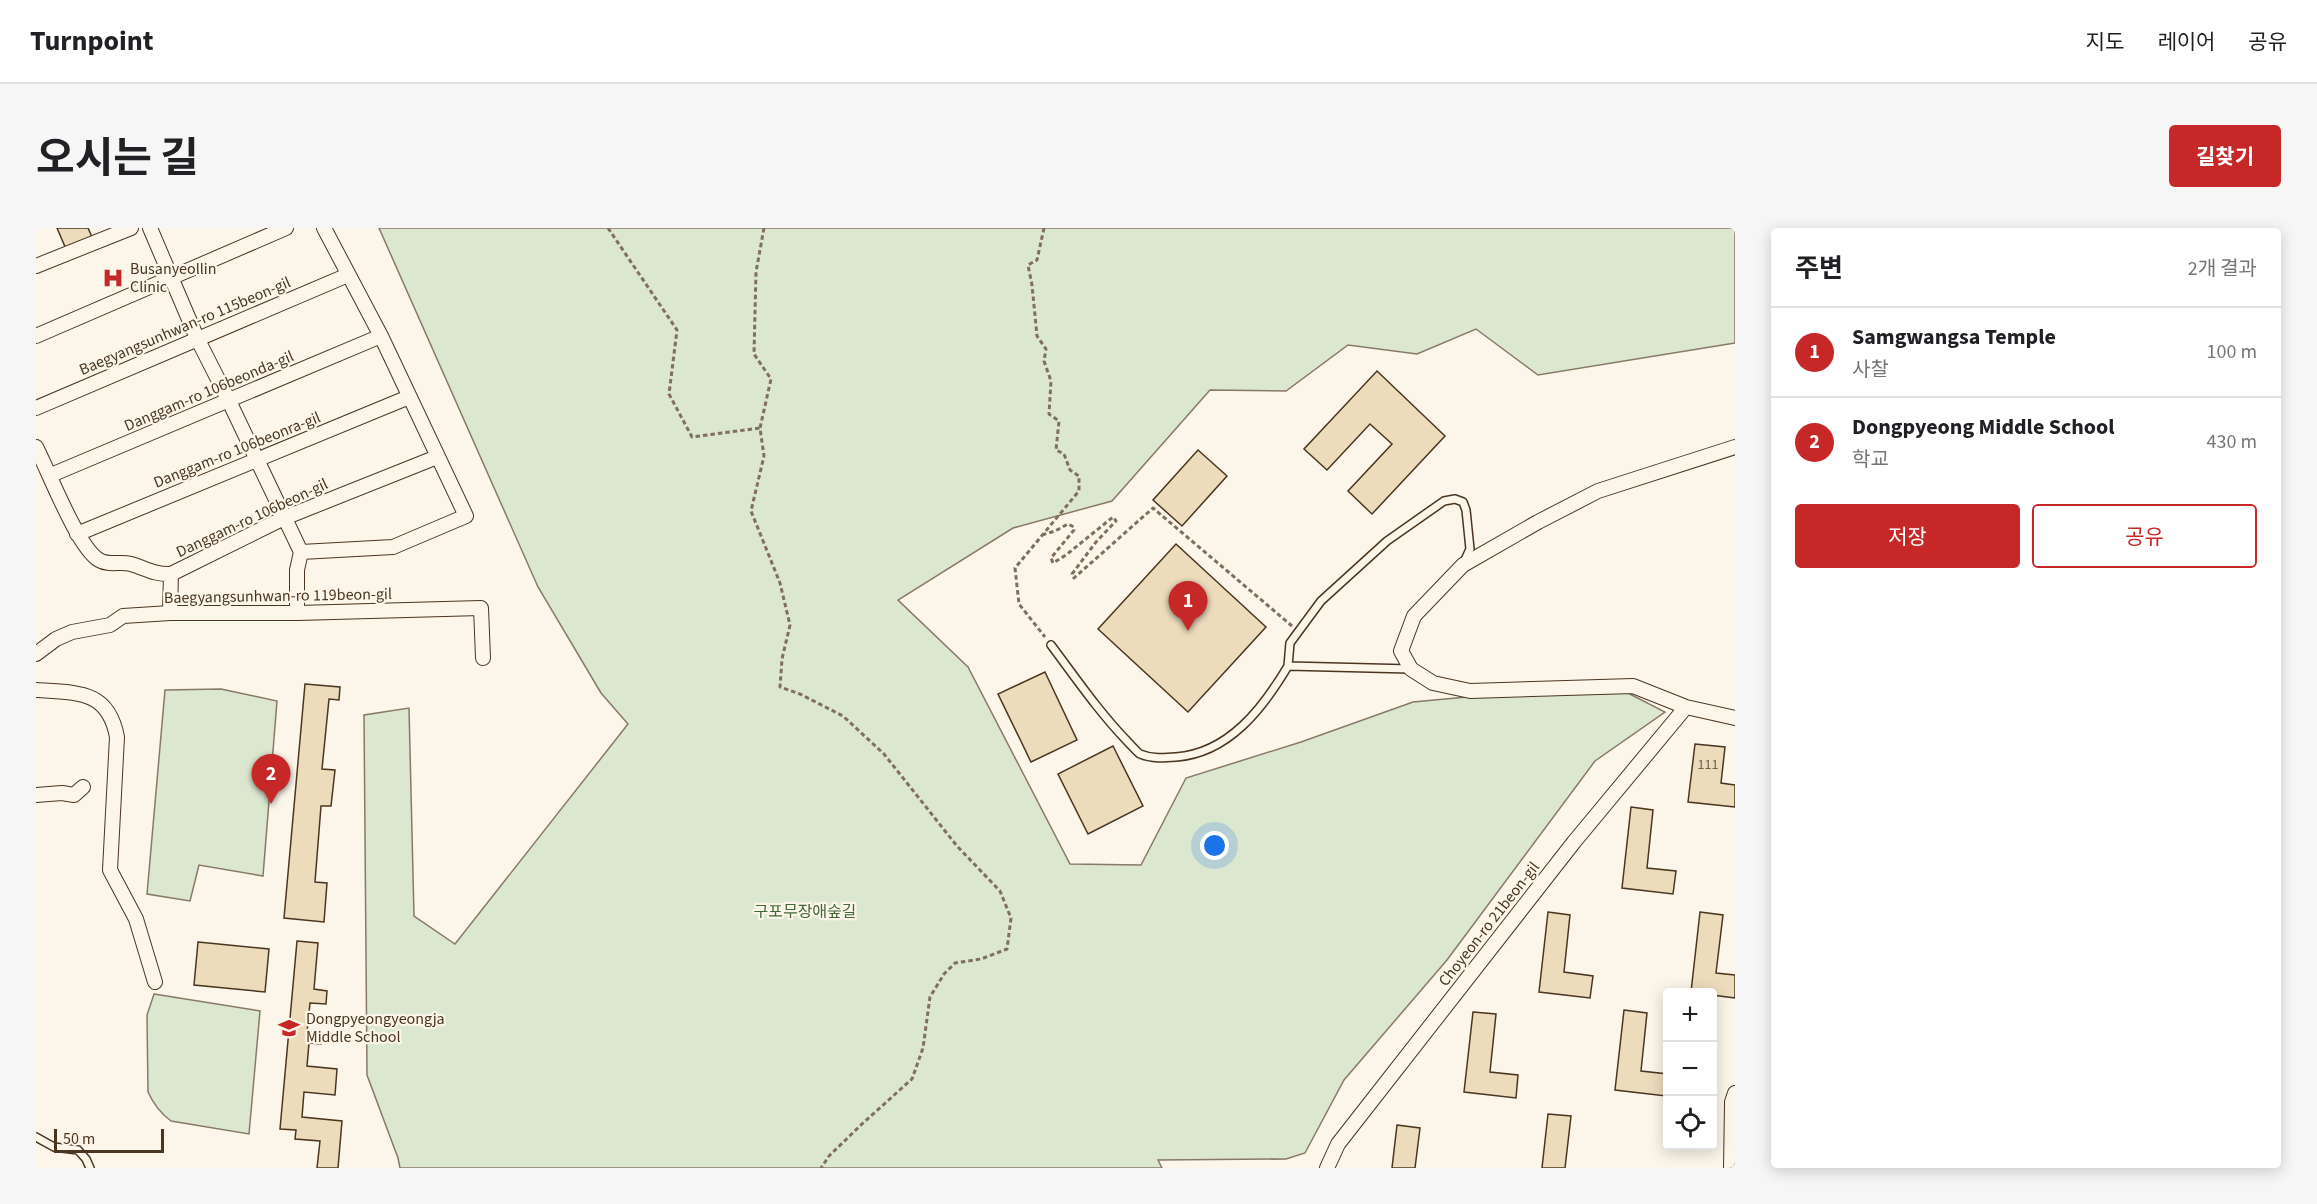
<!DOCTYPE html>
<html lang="ko">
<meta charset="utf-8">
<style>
:root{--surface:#fff;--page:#f6f6f6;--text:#202124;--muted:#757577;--line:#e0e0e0;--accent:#c62828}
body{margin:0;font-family:"Source Sans 3","Noto Sans KR",sans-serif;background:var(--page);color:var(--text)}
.controls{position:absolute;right:18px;bottom:18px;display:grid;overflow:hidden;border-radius:6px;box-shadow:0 3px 15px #0003}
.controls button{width:54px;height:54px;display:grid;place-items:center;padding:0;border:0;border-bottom:2px solid var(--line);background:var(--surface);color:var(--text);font:30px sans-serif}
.scale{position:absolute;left:18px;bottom:15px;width:110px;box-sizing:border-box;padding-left:6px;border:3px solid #4a3520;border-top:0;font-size:16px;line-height:21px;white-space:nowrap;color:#4a3520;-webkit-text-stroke:4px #fbf6e9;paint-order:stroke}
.you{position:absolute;left:1179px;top:618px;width:21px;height:21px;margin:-15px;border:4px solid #fff;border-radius:50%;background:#1a73e8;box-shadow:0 0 0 9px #1a73e833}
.badge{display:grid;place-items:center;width:39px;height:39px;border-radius:50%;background:var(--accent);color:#fff;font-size:20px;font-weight:700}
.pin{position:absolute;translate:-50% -50px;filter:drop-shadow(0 2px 3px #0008)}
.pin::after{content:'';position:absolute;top:32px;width:21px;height:18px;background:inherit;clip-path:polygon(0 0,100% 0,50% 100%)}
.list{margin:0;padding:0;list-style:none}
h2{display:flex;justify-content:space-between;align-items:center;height:78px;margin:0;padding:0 24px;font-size:26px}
h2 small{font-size:20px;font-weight:400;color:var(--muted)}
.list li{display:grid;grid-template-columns:39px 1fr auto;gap:18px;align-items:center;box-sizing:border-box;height:90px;padding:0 24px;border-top:2px solid var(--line)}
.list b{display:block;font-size:22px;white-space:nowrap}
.list p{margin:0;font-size:20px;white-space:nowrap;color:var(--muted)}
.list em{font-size:20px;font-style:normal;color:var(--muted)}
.actions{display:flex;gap:12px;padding:18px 24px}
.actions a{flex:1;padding:14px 0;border:2px solid var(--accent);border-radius:6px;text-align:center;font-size:21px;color:var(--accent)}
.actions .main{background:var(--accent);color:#fff}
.icon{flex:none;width:33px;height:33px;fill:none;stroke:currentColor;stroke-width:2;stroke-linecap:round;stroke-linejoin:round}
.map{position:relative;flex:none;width:1699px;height:940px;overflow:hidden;border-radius:6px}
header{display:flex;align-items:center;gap:36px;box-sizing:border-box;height:84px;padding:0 30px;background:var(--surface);border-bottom:2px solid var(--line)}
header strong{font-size:28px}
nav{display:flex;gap:33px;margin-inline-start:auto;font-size:21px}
.intro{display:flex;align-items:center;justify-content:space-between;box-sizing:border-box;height:144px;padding:0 36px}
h1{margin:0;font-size:42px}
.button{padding:15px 27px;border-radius:6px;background:var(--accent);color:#fff;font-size:21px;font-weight:700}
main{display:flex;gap:36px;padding:0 36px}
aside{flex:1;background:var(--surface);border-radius:6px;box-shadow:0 3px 15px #0003}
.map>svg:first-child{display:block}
.green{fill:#dce7d0;stroke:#887966;stroke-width:1.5}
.building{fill:#ecdcbc;stroke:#4a3520;stroke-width:1.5}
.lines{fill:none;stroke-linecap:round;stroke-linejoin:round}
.lane-casing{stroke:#4a3520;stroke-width:10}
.street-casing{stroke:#4a3520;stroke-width:16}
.path{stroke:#7f6f5c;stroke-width:3;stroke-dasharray:4.5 3;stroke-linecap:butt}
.lane{stroke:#fbf6e9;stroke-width:7}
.street{stroke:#fbf6e9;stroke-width:14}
.labels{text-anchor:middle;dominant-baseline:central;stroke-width:4.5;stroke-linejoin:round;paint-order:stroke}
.number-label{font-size:14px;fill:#725f47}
.poi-label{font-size:16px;fill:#4a3520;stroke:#fbf6e9;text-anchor:start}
.street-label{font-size:16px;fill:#4a3520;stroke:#fbf6e9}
.park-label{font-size:16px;fill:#436837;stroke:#fbf6e9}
</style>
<header>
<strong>Turnpoint</strong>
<nav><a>지도</a><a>레이어</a><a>공유</a></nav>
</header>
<div class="intro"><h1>오시는 길</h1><a class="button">길찾기</a></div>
<main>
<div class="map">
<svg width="1699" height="940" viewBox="0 0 1699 940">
<rect width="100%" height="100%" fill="#fbf6e9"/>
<path class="green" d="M343 0H1699V115L1502 147 1440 101 1381 126 1312 117 1250 163 1174 162 1076 273 977 300 862 372 932 439 1034 636 1105 637 1150 550 1265 514 1377 474 1452 467 1588 463 1629 484 1559 533 1411 732 1308 852 1269 925 1250 931 1122 932 1126 940H364L362 930 331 847 328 487 373 480 378 688 419 716 592 496 565 465 502 359Z
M185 461 241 473 227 648 163 637 154 673 111 666 129 462Z
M118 766 224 783 213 906 135 893C124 885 118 877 112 864L111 787Z"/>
<path class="building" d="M21 0H52L56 9 30 21Z
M1341 143 1409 208 1336 286 1312 263 1356 216 1334 196 1291 242 1268 221Z
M1162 222 1191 248 1146 298 1117 272Z
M1140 316 1230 399 1152 484 1062 401Z
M1009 444 1041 512 995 534 962 466Z
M269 456 304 459 303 472 293 471 286 541 299 542 295 578H285L279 654 291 655 288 694 248 690Z
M1659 516 1689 519 1685 555 1699 557V579L1652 574Z
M1077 518 1107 578 1052 606 1022 546Z
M1595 579 1617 582 1611 640 1640 643 1637 666 1586 660Z
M1512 684 1534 687 1528 744 1557 748 1554 770 1503 764Z
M1664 684 1687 687 1680 745 1699 747V770L1676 767V764H1655Z
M261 713 282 715 278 761 291 763 290 776 274 775 271 804 286 805 285 816 273 815 271 838 301 841 299 867 268 864 266 889 306 893 302 940H281L284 913 259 911 260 902 244 901Z
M162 714 233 721 229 764 158 757Z
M1588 782 1611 785 1605 843 1632 846 1630 868 1579 862Z
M1437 784 1460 786 1454 844 1482 847 1480 870 1428 864Z
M1512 886 1535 888 1529 940H1506Z
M1361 897 1384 900 1379 940H1356Z"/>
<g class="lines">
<defs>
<path id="lane" d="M1015 417C1039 449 1063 484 1091 513 1095 517 1100 523 1104 526 1116 531 1128 530 1140 529 1193 525 1227 480 1252 438L1375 441
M1252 438 1254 415 1285 373 1351 313 1408 273 1419 271 1427 274 1430 282 1434 321 1428 334
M0 909 18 919 42 922 50 931 54 940"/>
<path id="street" d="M114 0 161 110 193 173 265 324
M0 38 95 0
M0 108 250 0
M0 180 312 47
M0 219C13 244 42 320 63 332 73 338 84 333 95 336 109 340 119 347 135 346L248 290 401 229
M1699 219 1562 263 1502 294 1427 337 1378 388 1365 423 1375 441 1397 455 1434 463 1597 458 1650 479 1699 490
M15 247 345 108
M41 306 373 169
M134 385 135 346
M261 385V342L265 324 357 319 430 288 345 108 288 0
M0 426 20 411 36 404 74 397 87 388 134 385H261L445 380 447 430
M0 462C40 465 72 461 81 509L74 642 100 691 119 754
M0 567 26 565 38 567 47 559
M1291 940 1302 916 1538 614 1650 479
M1695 940 1696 874 1699 865"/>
</defs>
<use href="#lane" class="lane-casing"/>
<use href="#street" class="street-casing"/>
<path class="path" d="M572 0 641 102 633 166 656 209 724 200
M728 0 720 44 718 126 735 151 724 200 728 228 715 283 744 355 754 397 746 431 744 459 764 466 807 488 848 526 921 618 964 663 975 690 971 721 945 731 919 735 908 746 894 769 887 820 876 851 827 895 793 928 785 940
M1008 0 1001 32 992 37 996 57 1001 108 1010 121 1008 133 1015 153 1013 186 1023 193 1020 222 1028 226 1034 242 1043 248V263L979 340 983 376 1009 409
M1006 307 1019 303 1032 296 1038 299V302L1015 330 1017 335 1030 327 1077 289 1080 293 1060 314 1036 346 1038 350 1117 280 1256 398"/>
<use href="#lane" class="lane"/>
<use href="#street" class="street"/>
</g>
<defs>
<symbol id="hospital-bare" viewBox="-9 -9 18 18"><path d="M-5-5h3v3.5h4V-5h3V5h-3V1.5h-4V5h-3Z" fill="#c62828" stroke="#fbf6e9" stroke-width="2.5" paint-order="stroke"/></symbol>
<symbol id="school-bare" viewBox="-9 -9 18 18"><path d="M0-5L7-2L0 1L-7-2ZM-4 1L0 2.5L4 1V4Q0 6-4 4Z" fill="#c62828" stroke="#fbf6e9" stroke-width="2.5" paint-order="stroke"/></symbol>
</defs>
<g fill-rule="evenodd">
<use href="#hospital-bare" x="62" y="35" width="30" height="30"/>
<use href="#school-bare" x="238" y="785" width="30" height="30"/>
</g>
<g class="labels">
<g class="number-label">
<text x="1672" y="537">111</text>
</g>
<g class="poi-label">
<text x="94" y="41">Busanyeollin<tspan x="94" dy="18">Clinic</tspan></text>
<text x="270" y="791">Dongpyeongyeongja<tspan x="270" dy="18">Middle School</tspan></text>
</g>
<g class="street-label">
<text transform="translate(149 98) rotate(-23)">Baegyangsunhwan-ro 115beon-gil</text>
<text transform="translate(173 163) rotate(-23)">Danggam-ro 106beonda-gil</text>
<text transform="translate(201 222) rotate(-22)">Danggam-ro 106beonra-gil</text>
<text transform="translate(216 290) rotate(-25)">Danggam-ro 106beon-gil</text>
<text transform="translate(242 368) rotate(-1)">Baegyangsunhwan-ro 119beon-gil</text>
<text transform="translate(1453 696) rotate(-52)">Choyeon-ro 21beon-gil</text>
</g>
<g class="park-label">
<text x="769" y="684">구포무장애숲길</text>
</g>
</g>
</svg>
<div class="controls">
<button>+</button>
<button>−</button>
<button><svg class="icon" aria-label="locate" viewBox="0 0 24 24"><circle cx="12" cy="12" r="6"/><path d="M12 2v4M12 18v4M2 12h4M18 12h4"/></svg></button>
</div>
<div class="scale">50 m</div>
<div class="you"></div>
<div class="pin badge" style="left:1152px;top:403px">1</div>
<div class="pin badge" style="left:235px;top:576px">2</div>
</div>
<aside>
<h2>주변<small>2개 결과</small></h2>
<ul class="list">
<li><span class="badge">1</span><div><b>Samgwangsa Temple</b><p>사찰</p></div><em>100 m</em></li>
<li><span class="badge">2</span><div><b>Dongpyeong Middle School</b><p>학교</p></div><em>430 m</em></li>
</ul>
<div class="actions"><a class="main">저장</a><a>공유</a></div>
</aside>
</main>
